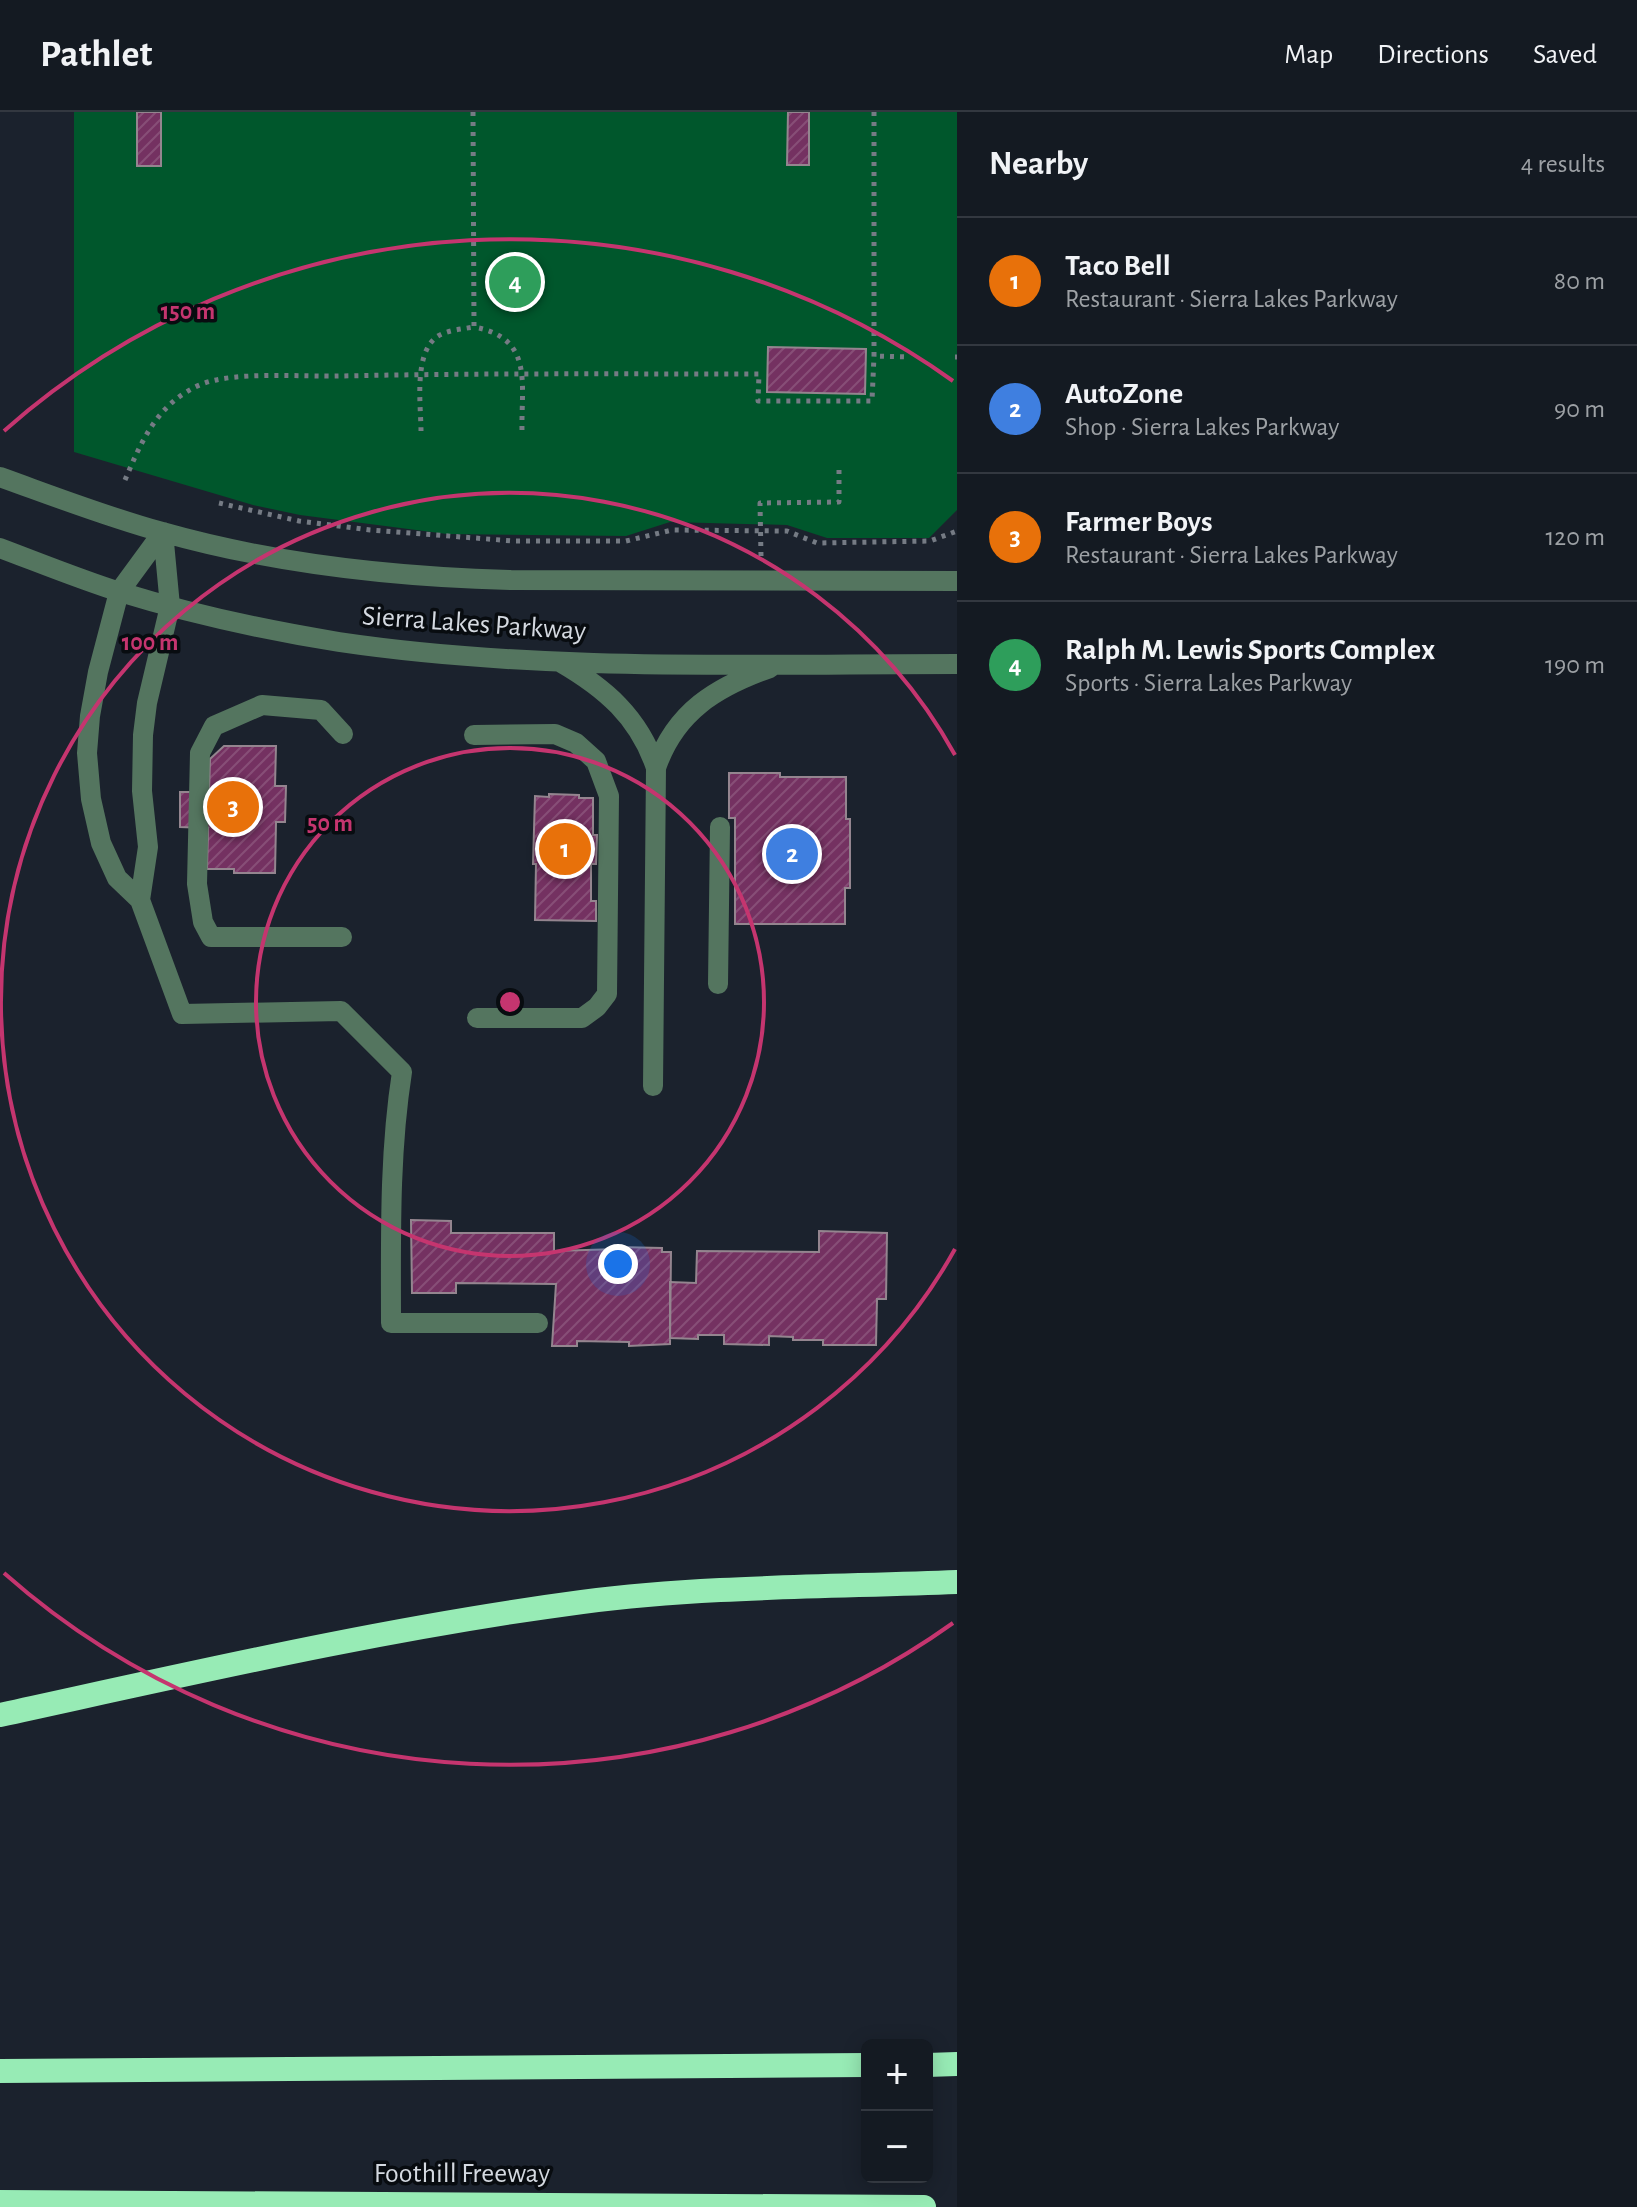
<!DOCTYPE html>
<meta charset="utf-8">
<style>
:root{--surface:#141a22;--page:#1d232a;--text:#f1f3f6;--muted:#9da1a5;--line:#333840;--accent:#2563eb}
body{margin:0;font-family:"Alegreya Sans",sans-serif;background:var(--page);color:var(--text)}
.controls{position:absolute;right:24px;bottom:24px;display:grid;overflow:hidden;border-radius:12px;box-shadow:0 4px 20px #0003}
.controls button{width:72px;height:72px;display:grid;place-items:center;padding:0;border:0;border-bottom:2px solid var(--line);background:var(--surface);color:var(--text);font:40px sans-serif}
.you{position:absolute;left:618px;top:1152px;width:28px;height:28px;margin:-20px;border:6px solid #fff;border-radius:50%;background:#1a73e8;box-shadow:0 0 0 12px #1a73e833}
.badge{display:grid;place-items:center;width:52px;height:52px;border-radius:50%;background:var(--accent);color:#fff;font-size:26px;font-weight:700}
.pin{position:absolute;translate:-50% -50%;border:4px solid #fff;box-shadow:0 2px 8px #0006}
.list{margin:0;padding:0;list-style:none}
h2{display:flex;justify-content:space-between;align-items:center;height:104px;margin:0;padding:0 32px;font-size:34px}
h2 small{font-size:26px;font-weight:400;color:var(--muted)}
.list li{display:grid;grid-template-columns:52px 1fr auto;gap:24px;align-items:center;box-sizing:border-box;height:128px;padding:0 32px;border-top:2px solid var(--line)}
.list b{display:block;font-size:30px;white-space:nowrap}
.list p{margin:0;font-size:26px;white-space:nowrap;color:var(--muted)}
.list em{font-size:26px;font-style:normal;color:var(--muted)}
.map{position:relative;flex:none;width:957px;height:2095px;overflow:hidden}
header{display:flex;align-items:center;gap:48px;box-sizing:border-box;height:112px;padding:0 40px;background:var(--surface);border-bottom:2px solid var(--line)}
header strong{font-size:38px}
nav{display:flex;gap:44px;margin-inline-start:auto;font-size:28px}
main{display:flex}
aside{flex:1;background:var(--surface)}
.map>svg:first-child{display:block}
.green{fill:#00572c}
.building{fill:url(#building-hatch);stroke:#94858f;stroke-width:2}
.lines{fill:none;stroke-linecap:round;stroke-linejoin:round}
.path{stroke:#757b84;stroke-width:5;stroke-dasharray:4 6;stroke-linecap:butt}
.minor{stroke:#54755f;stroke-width:20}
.highway{stroke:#97ebb5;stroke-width:24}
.ring{fill:none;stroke:#c5356f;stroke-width:4}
.labels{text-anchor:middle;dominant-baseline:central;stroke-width:7;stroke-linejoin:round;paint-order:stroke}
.street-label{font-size:28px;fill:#d4d9e0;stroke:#080c10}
.centre{fill:#c5356f;stroke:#080c10;stroke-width:4}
.ring-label{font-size:24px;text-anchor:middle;font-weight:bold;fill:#c5356f;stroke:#080c10;stroke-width:7;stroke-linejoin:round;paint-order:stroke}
</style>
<header>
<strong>Pathlet</strong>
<nav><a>Map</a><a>Directions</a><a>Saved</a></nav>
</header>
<main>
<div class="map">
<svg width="957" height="2095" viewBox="0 0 957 2095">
<defs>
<pattern id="building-hatch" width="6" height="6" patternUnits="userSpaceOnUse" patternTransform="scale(2)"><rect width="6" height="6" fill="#743161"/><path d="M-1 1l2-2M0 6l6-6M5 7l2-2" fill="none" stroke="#874e77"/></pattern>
</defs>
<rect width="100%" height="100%" fill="#1b222d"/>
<path class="green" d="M74 0H957V398L929 426H827L787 413 670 410 626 424 447 422 300 403 253 393 74 340Z"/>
<path class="building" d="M137 0H161V54H137Z
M788 0H809V53H787Z
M768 235 866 237 865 282 767 280Z
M224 634H276L275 674H286L285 710H276L275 761H234V757H207L208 716 180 715V680H209L210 647Z
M729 661H780V665H846V707H850V776H845V812H735V706H729Z
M549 682 579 683V686H593V723H597L596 752H591V789H596V809L535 808 536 752H533L535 684 549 685Z
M411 1108 451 1109V1121H554V1139L618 1137V1135L662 1136V1140H671L670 1232 629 1234V1230L577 1229V1234H552L556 1172 456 1171V1181H412Z
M819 1119 887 1121 886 1187H877L876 1233H823V1228H793V1225L769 1224V1233L724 1232V1223H698V1227L670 1226V1170L696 1171 697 1139 819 1140Z"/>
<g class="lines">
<path class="path" d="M473 0 474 215C534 226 521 271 522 319
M874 0V244L909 245
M955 245H957
M421 319C421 294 413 240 438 224 448 218 462 217 474 215
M125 368C142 328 158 290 202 272 235 259 303 265 340 264 480 261 619 262 759 262L758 289H872L874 244
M219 391 299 409 370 418 514 429H626L672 418 787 419 817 431 930 429 957 419
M761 444 760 391 839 390V356"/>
<path class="minor" d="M0 365C53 384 107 405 162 420 275 452 395 465 511 468L957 469
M163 420 119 480 98 560 90 604 87 641 91 687 101 731 117 766 140 788 182 902 341 899 402 960C389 1043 391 1127 391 1211H538
M0 436C40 451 79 467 120 480 191 502 265 518 339 530 542 560 752 552 957 552
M560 550C605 576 639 605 656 656
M474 623 555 622 576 631 596 649 609 684 607 882 597 895 582 906H477
M140 788 148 735 142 679 143 623 147 591 170 494 163 420
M342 825H211L203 810 197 772 200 641 214 614 262 593 321 598 343 622
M718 872 720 715
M653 974 656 656C675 600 716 575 770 556"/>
<path class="highway" d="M0 1603C193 1561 386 1516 582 1490 706 1474 833 1475 957 1470
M927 1953 957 1952
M0 1959 867 1953
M0 2090 924 2095"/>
</g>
<g class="ring">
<circle cx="510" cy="890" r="254"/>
<path d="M955 1137A509 509 0 1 1 955 643"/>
<path d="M953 1511A763 763 0 0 1 4 1461M4 319A763 763 0 0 1 953 269"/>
</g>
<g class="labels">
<g class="street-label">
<text transform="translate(474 512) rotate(4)">Sierra Lakes Parkway</text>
<text x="462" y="2062">Foothill Freeway</text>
</g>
</g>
<circle cx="510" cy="890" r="12" class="centre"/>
<g class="ring-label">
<text x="188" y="207">150 m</text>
<text x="150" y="538">100 m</text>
<text x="330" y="719">50 m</text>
</g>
</svg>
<div class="controls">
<button>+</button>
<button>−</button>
</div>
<div class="you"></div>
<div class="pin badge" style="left:565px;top:737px;background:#e8710a">1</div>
<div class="pin badge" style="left:792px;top:742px;background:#3f7fe0">2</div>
<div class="pin badge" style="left:233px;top:695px;background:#e8710a">3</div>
<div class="pin badge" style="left:515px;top:170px;background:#2e9e5b">4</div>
</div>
<aside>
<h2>Nearby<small>4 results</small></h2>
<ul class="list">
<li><span class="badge" style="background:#e8710a">1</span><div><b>Taco Bell</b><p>Restaurant · Sierra Lakes Parkway</p></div><em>80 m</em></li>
<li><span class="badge" style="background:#3f7fe0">2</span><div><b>AutoZone</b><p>Shop · Sierra Lakes Parkway</p></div><em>90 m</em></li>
<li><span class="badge" style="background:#e8710a">3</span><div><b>Farmer Boys</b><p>Restaurant · Sierra Lakes Parkway</p></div><em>120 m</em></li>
<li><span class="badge" style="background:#2e9e5b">4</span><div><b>Ralph M. Lewis Sports Complex</b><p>Sports · Sierra Lakes Parkway</p></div><em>190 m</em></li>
</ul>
</aside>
</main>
